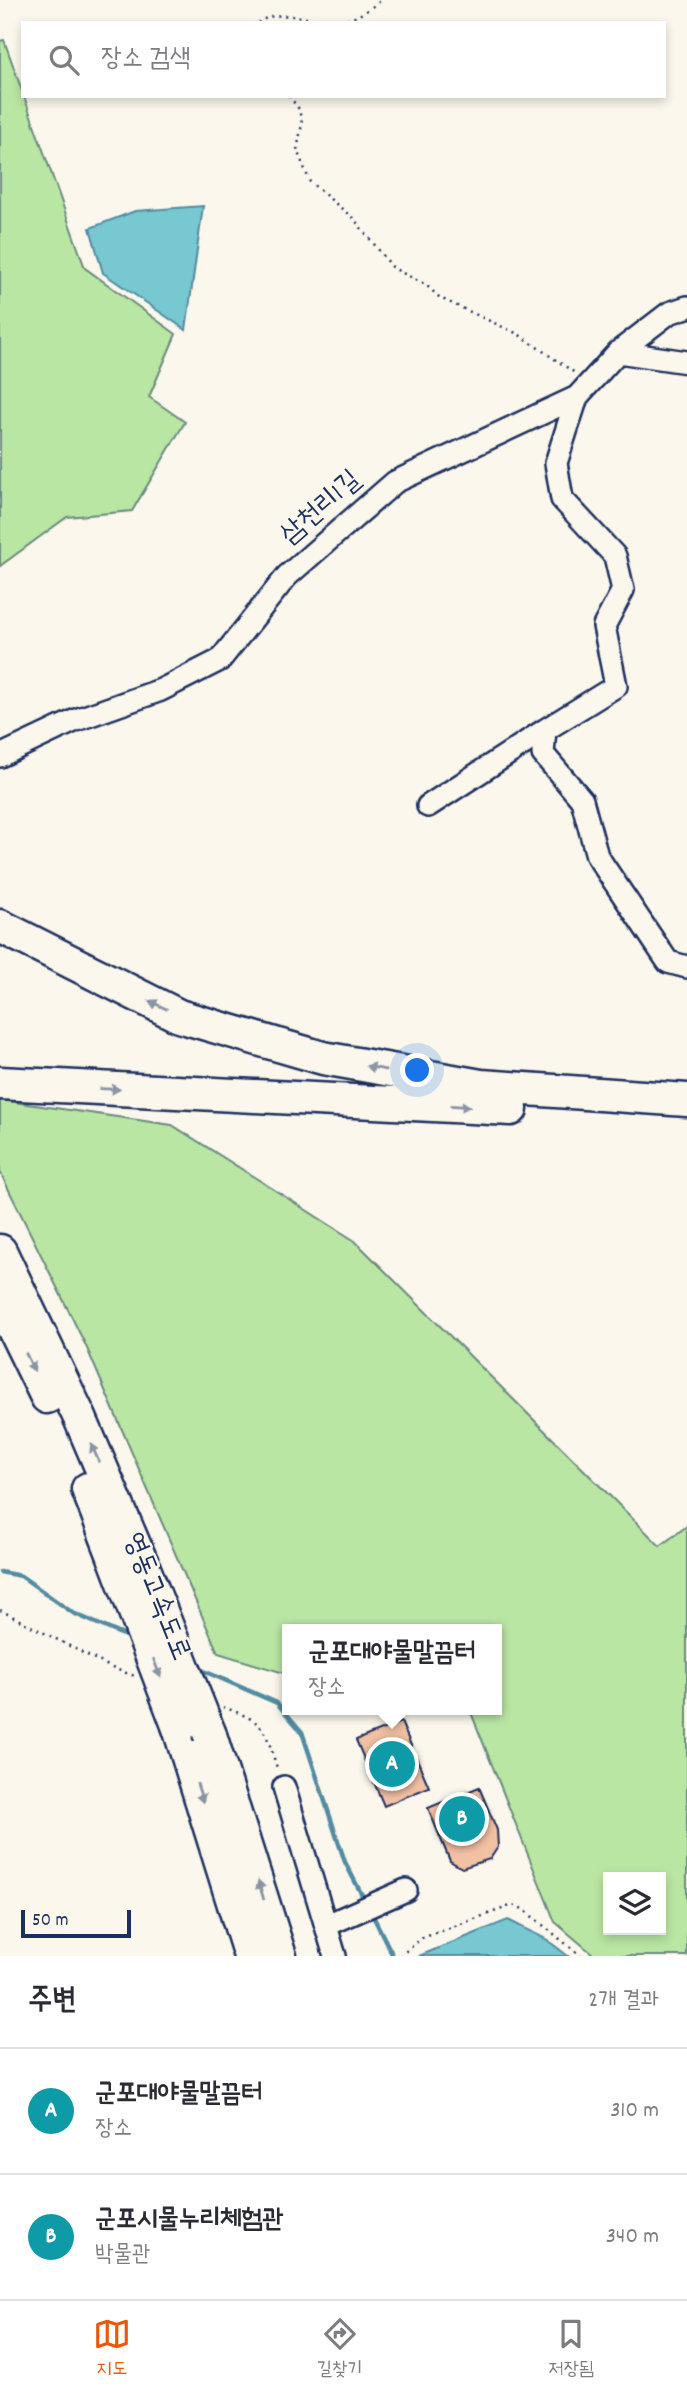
<!DOCTYPE html>
<html lang="ko">
<meta charset="utf-8">
<style>
:root{--surface:#fff;--page:#f7f7f7;--text:#2b2b33;--muted:#7c7c81;--line:#e1e1e2;--accent:#ea580c}
body{margin:0;font-family:Dekko,"Poor Story",sans-serif;background:var(--page);color:var(--text)}
.controls{position:absolute;right:21px;bottom:21px;display:grid;overflow:hidden;border-radius:0px;box-shadow:0 4px 10px #0003}
.controls button{width:63px;height:63px;display:grid;place-items:center;padding:0;border:0;border-bottom:2px solid var(--line);background:var(--surface);color:var(--text);font:35px sans-serif}
.scale{position:absolute;left:21px;bottom:18px;width:110px;box-sizing:border-box;padding-left:7px;border:4px solid #1b2f5e;border-top:0;font-size:19px;line-height:24px;white-space:nowrap;color:#1b2f5e;-webkit-text-stroke:5px #fbf7ec;paint-order:stroke}
.you{position:absolute;left:418px;top:1071px;width:24px;height:24px;margin:-18px;border:5px solid #fff;border-radius:50%;background:#1a73e8;box-shadow:0 0 0 10px #1a73e833}
.badge{display:grid;place-items:center;width:46px;height:46px;border-radius:50%;background:var(--accent);color:#fff;font-size:23px;font-weight:700}
.pin{position:absolute;translate:-50% -50%;border:4px solid #fff;box-shadow:0 2px 7px #0006}
.popup{position:absolute;left:282px;top:1624px;width:220px;height:91px;box-sizing:border-box;display:grid;place-content:center;border-radius:0px;background:var(--surface);filter:drop-shadow(0 2px 5px #0005);font-size:23px;white-space:nowrap;color:var(--muted)}
.popup b{font-size:26px;color:var(--text)}
.popup::after{content:'';position:absolute;left:50%;top:100%;margin-left:-14px;border:14px solid transparent;border-top-color:var(--surface)}
.list{margin:0;padding:0;list-style:none}
h2{display:flex;justify-content:space-between;align-items:center;height:91px;margin:0;padding:0 28px;font-size:30px}
h2 small{font-size:23px;font-weight:400;color:var(--muted)}
.list li{display:grid;grid-template-columns:46px 1fr auto;gap:21px;align-items:center;box-sizing:border-box;height:126px;padding:0 28px;border-top:2px solid var(--line)}
.list b{display:block;font-size:26px;white-space:nowrap}
.list p{margin:0;font-size:23px;white-space:nowrap;color:var(--muted)}
.list em{font-size:23px;font-style:normal;color:var(--muted)}
.icon{flex:none;width:38px;height:38px;fill:none;stroke:currentColor;stroke-width:2;stroke-linecap:round;stroke-linejoin:round}
.map{position:relative;flex:none;width:687px;height:1956px;overflow:hidden}
.search{position:absolute;background:var(--surface);box-shadow:0 4px 10px #0003;left:21px;right:21px;top:21px;height:77px;display:flex;align-items:center;gap:18px;box-sizing:border-box;padding:0 24px;border-radius:0px;color:var(--muted);font-size:26px}
.sheet{height:343px;background:var(--surface)}
nav{display:flex;justify-content:space-around;align-items:center;box-sizing:border-box;height:98px;border-top:2px solid var(--line);background:var(--surface);font-size:19px;color:var(--muted)}
nav a{display:grid;justify-items:center;gap:4px}
nav .on{color:var(--accent)}
.map>svg:first-child{display:block}
.green{fill:#bae6a3;stroke:#6a8a80;stroke-width:2;fill-rule:evenodd}
.water{fill:#77c8d0;stroke:#528ba2;stroke-width:2}
.lines{fill:none;stroke-linecap:round;stroke-linejoin:round}
.stream{stroke:#528ba2;stroke-width:4.5}
.building{fill:#f2c0a3;stroke:#1b2f5e;stroke-width:2}
.minor-casing{stroke:#1b2f5e;stroke-width:26}
.highway-casing{stroke:#1b2f5e;stroke-width:37}
.path{stroke:#1b2f5e;stroke-width:2.5;stroke-dasharray:2 5;stroke-linecap:butt}
.minor{stroke:#fbf7ec;stroke-width:21}
.highway{stroke:#fbf7ec;stroke-width:32}
.highway-bridge-casing{stroke:#1b2f5e;stroke-width:37;stroke-linecap:butt}
.highway-bridge{stroke:#fbf7ec;stroke-width:32}
.oneway{fill:#8b93a5}
.labels{text-anchor:middle;dominant-baseline:central;stroke-width:5;stroke-linejoin:round;paint-order:stroke}
.street-label{font-size:28px;fill:#1b2f5e;stroke:#fbf7ec}
</style>
<div class="map">
<svg width="687" height="1956" viewBox="0 0 687 1956">
<rect width="100%" height="100%" fill="#fbf7ec"/>
<filter id="ink" filterUnits="userSpaceOnUse"><feTurbulence type="fractalNoise" baseFrequency=".0143" numOctaves="2"/><feDisplacementMap in="SourceGraphic" scale="14" xChannelSelector="R" yChannelSelector="G"/><feConvolveMatrix kernelMatrix="1 2 1 2 8 2 1 2 1" color-interpolation-filters="sRGB"/></filter>
<g filter="url(#ink)">
<path class="green" d="M4 40 85 268 176 334 149 397 185 422 132 511 67 517 0 566V41Z
M0 1100 172 1125 355 1241 660 1546 687 1526V1956H595L555 1922 470 1710H497V1629H287V1674L218 1653 86 1346 0 1172ZM608 1877H661V1930H608Z"/>
<path class="water" d="M203 206 186 330 103 273 90 228 135 211Z
M508 1920 546 1939 568 1956H419Z"/>
<g class="lines">
<path class="stream" d="M0 1572 21 1576 73 1613 132 1639
M197 1668 277 1703 302 1732 345 1862 365 1901
M371 1912 393 1956"/>
</g>
<path class="building" d="M401 1722 429 1787 384 1806 356 1740Z
M479 1787 497 1830 498 1847 490 1859 462 1868 450 1861 428 1808Z"/>
<g class="lines">
<defs>
<path id="minor" d="M618 352 687 362
M577 397 556 463 562 499 615 556 623 590 604 626 616 686 545 730 543 754 582 800 597 856 668 962 687 967
M0 756 76 720 161 690 220 660 287 576 395 482 577 397 618 352 669 313 687 307
M428 806 545 730
M284 1787 335 1956
M327 1925 406 1890"/>
<path id="highway" d="M0 926 179 1016 323 1058 481 1086 687 1100
M0 1083 511 1109
M0 1251 80 1418 141 1561
M0 1301 47 1397
M88 1489 115 1559
M179 1728 250 1956
M210 1735 280 1956"/>
</defs>
<use href="#minor" class="minor-casing"/>
<use href="#highway" class="highway-casing"/>
<path class="path" d="M258 23C281 4 321 28 349 19 360 16 372 7 382 0
M289 96 299 109 302 124 297 150 310 182 354 219 393 268 426 285 440 298 518 334 575 373
M0 1610 112 1668 135 1676
M223 1707C268 1723 264 1728 278 1771
M400 1956 422 1938 513 1905 523 1909 581 1956"/>
<use href="#minor" class="minor"/>
<use href="#highway" class="highway"/>
<defs>
<path id="highway-bridge" d="M115 1559 179 1728
M141 1561 210 1735"/>
</defs>
<use href="#highway-bridge" class="highway-bridge-casing"/>
<use href="#highway-bridge" class="highway-bridge"/>
</g>
<defs><path id="oneway-solid" d="M-6-.8H1V-3.2L6.5 0L1 3.2V.8H-6Z" transform="scale(1.75)"/></defs>
<g class="oneway">
<use href="#oneway-solid" transform="translate(158 1005) rotate(-154)"/>
<use href="#oneway-solid" transform="translate(376 1068) rotate(-169)"/>
<use href="#oneway-solid" transform="translate(110 1089) rotate(2)"/>
<use href="#oneway-solid" transform="translate(460 1106) rotate(3)"/>
<use href="#oneway-solid" transform="translate(30 1362) rotate(64)"/>
<use href="#oneway-solid" transform="translate(95 1453) rotate(-114)"/>
<use href="#oneway-solid" transform="translate(157 1668) rotate(69)"/>
<use href="#oneway-solid" transform="translate(200 1793) rotate(72)"/>
<use href="#oneway-solid" transform="translate(261 1890) rotate(-106)"/>
</g>
</g>
<g class="labels">
<g class="street-label">
<text transform="translate(322 509) rotate(-41)">삼천리1길</text>
<text transform="translate(155 1597) rotate(68)">영동고속도로</text>
</g>
</g>
</svg>
<div class="controls">
<button><svg class="icon" aria-label="layers" viewBox="0 0 24 24"><path d="M12 4l9 5-9 5-9-5zM3 14l9 5 9-5"/></svg></button>
</div>
<div class="scale">50 m</div>
<div class="you"></div>
<div class="pin badge" style="left:392px;top:1764px;background:#0f9aa8">A</div>
<div class="popup"><b>군포대야물말끔터</b>장소</div>
<div class="pin badge" style="left:462px;top:1819px;background:#0f9aa8">B</div>
<div class="search"><svg class="icon" aria-label="search" viewBox="0 0 24 24"><circle cx="10" cy="10" r="6"/><path d="M15 15l6 6"/></svg>장소 검색</div>
</div>
<section class="sheet">
<h2>주변<small>2개 결과</small></h2>
<ul class="list">
<li><span class="badge" style="background:#0f9aa8">A</span><div><b>군포대야물말끔터</b><p>장소</p></div><em>310 m</em></li>
<li><span class="badge" style="background:#0f9aa8">B</span><div><b>군포시물누리체험관</b><p>박물관</p></div><em>340 m</em></li>
</ul>
</section>
<nav>
<a class="on"><svg class="icon" aria-label="map" viewBox="0 0 24 24"><path d="M3 6l6-2 6 2 6-2v14l-6 2-6-2-6 2zM9 4v14M15 6v14"/></svg>지도</a>
<a><svg class="icon" aria-label="directions" viewBox="0 0 24 24"><path d="M12 3l9 9-9 9-9-9zM9 14v-3h6M13 9l2 2-2 2"/></svg>길찾기</a>
<a><svg class="icon" aria-label="saved" viewBox="0 0 24 24"><path d="M7 4h10v16l-5-4-5 4z"/></svg>저장됨</a>
</nav>
